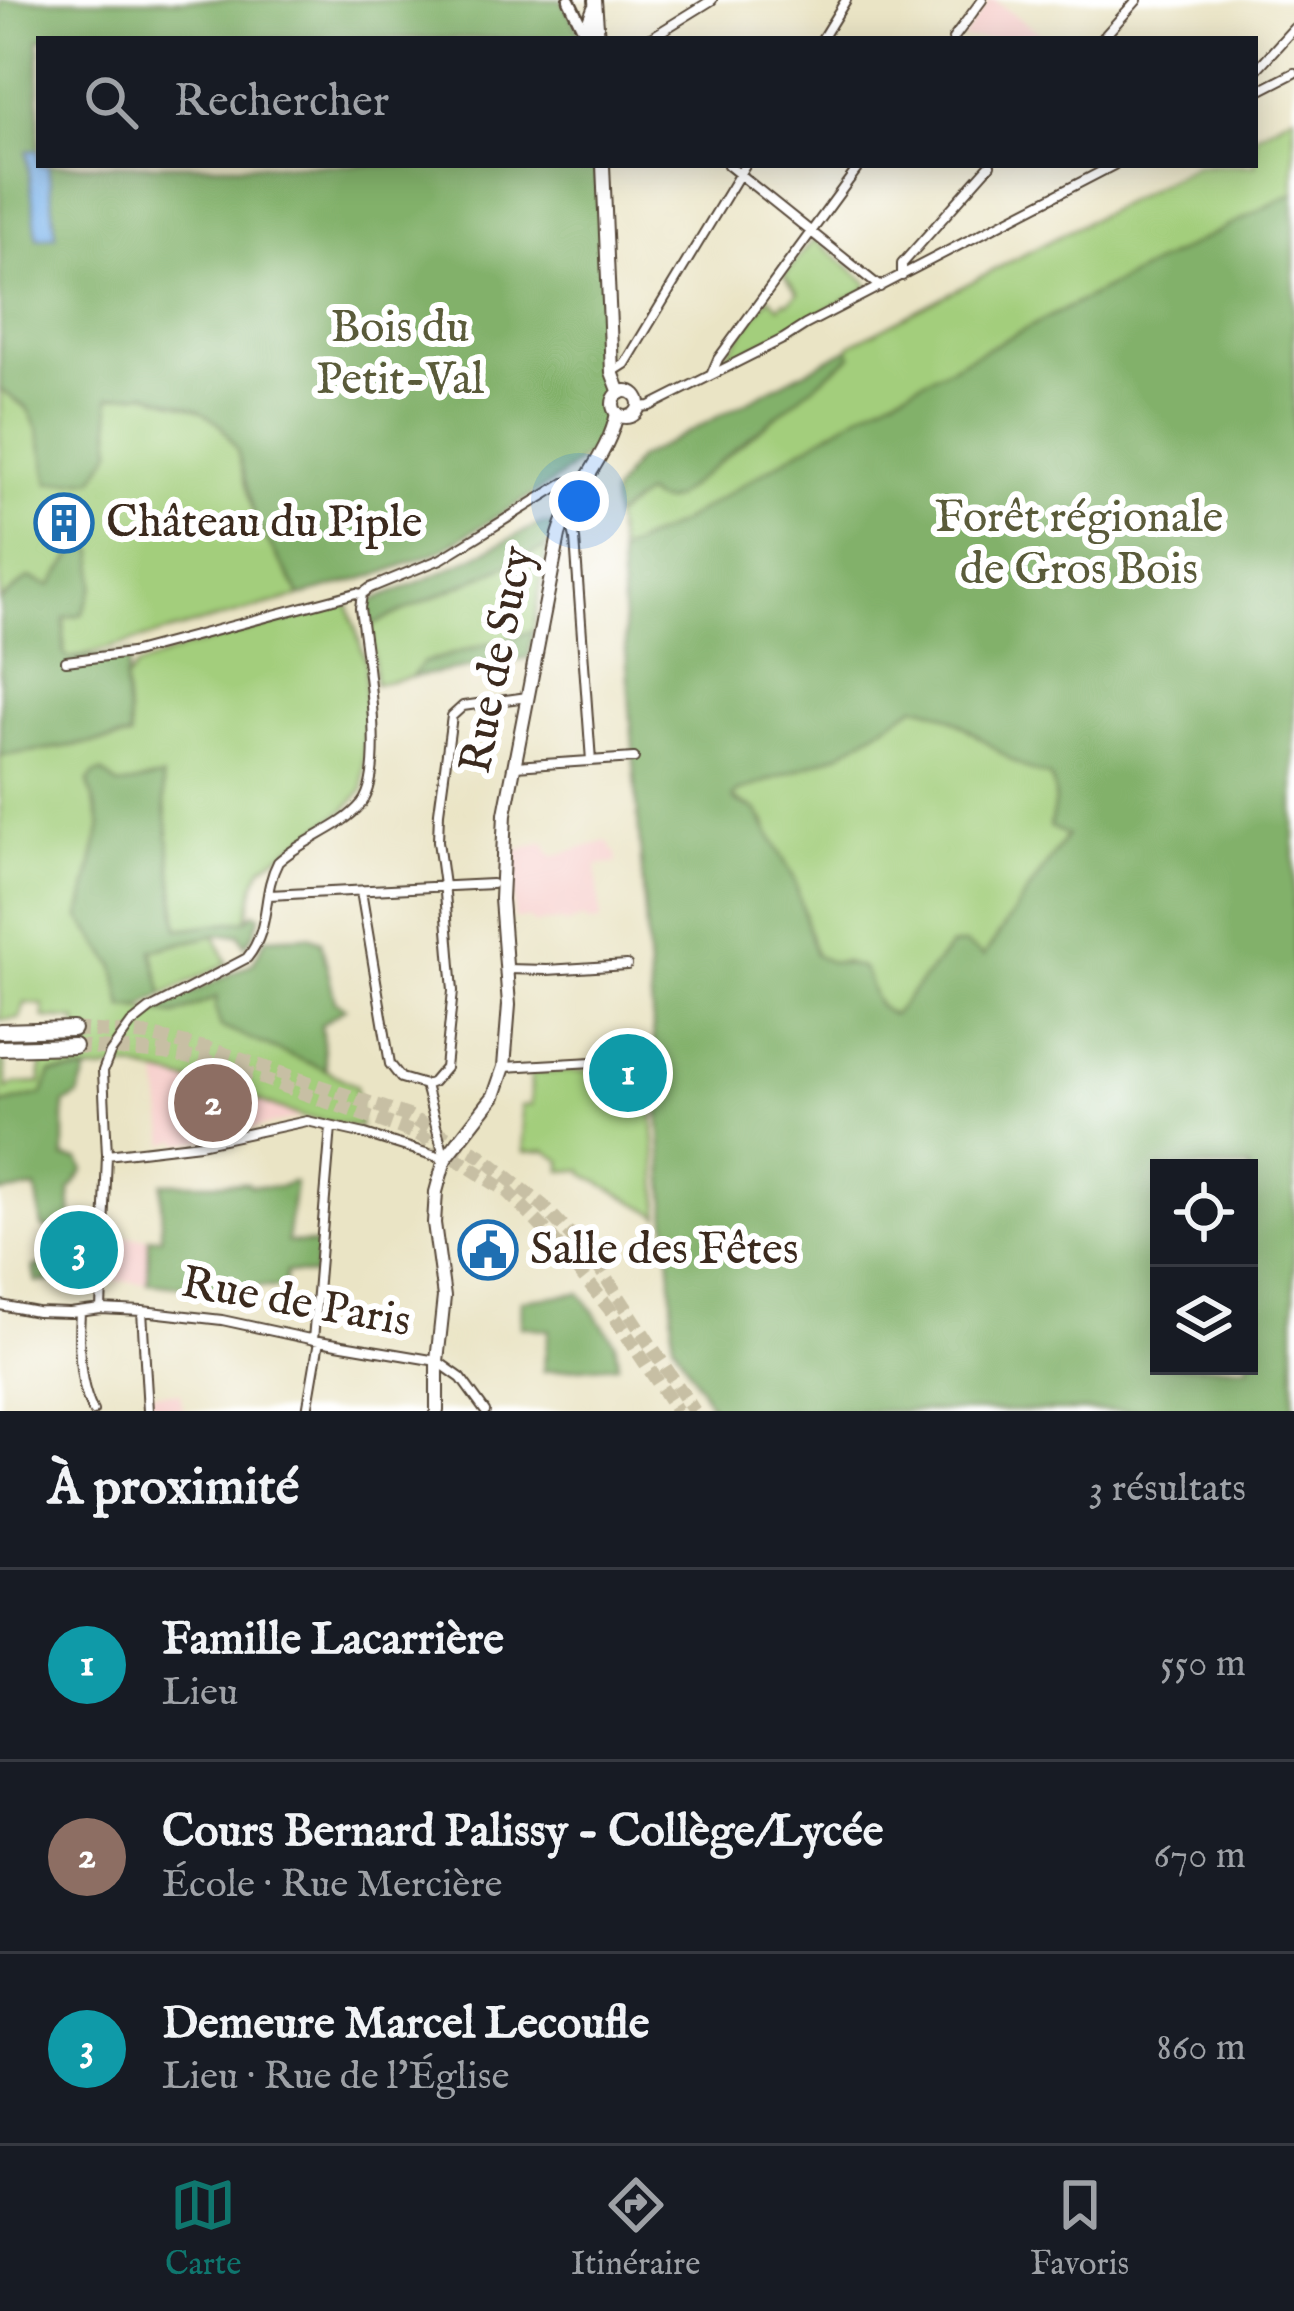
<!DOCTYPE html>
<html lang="fr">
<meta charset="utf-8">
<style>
:root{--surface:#171b24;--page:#242831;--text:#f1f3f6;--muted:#9ea1a6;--line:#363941;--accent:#0f766e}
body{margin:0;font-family:"IM FELL English",serif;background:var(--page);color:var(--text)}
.controls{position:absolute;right:36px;bottom:36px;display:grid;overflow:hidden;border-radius:0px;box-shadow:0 6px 30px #0003}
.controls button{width:108px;height:108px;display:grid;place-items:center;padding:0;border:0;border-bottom:3px solid var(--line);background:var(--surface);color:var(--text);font:60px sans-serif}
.you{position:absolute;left:579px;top:501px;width:42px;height:42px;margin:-30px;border:9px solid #fff;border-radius:50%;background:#1a73e8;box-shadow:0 0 0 18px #1a73e833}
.badge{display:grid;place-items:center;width:78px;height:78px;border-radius:50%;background:var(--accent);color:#fff;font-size:39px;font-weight:700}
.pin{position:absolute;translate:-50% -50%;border:6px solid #fff;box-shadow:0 3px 12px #0006}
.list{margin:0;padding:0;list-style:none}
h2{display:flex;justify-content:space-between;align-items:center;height:156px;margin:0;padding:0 48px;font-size:51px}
h2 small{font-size:39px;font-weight:400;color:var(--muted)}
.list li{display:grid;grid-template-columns:78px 1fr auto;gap:36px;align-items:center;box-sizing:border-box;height:192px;padding:0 48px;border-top:3px solid var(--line)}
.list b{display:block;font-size:45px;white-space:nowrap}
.list p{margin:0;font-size:39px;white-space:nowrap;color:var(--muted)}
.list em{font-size:39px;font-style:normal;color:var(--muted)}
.icon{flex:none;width:66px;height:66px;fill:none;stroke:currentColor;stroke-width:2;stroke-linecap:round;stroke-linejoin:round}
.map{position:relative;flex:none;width:1294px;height:1411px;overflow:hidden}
.search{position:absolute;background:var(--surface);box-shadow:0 6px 30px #0003;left:36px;right:36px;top:36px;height:132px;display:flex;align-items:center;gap:30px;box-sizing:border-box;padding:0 42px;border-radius:0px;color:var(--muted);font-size:45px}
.sheet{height:732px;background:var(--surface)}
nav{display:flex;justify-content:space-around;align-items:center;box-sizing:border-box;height:168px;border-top:3px solid var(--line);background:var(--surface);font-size:33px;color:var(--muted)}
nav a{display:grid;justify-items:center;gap:6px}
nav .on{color:var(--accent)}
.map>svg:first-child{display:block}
.built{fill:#f7d0cd}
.green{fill:#a3ce7b;stroke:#6f7c4c;stroke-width:3}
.forest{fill:#82b16b;stroke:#5e6e44;stroke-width:3;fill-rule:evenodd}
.water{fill:#7bb4eb;stroke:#5b6f84;stroke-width:3}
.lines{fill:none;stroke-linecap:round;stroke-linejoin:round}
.trunk-tunnel{stroke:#c7bfa4;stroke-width:14;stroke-dasharray:14 7;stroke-linecap:butt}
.minor-casing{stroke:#554637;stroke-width:12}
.tertiary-casing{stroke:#554637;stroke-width:15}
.secondary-casing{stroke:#554637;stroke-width:16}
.trunk-casing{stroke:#554637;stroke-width:18}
.minor{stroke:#fff;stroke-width:8}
.tertiary{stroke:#fff;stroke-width:10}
.secondary{stroke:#fff;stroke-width:12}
.trunk{stroke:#fff;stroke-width:14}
.labels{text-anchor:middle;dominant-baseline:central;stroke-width:12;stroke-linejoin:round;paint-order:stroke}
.park-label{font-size:45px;fill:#5a5b3a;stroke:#fff}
.poi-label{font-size:45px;fill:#3b2a1e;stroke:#fff;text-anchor:start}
.street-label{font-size:45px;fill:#3b2a1e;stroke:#fff}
</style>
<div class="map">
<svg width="1294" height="1411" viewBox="0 0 1294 1411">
<rect width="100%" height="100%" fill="#fff"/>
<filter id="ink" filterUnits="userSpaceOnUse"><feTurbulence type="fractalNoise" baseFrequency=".00833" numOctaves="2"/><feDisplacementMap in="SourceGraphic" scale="24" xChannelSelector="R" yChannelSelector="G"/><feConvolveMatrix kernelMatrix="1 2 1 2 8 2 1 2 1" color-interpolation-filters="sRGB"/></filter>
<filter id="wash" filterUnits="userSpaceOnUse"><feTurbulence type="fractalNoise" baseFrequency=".004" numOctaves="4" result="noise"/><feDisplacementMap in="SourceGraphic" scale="48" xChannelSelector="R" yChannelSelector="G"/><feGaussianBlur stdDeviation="2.7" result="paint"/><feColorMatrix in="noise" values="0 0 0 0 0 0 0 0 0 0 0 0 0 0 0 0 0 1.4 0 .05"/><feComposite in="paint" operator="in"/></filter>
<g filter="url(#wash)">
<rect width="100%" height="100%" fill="#eae4c5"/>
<path class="built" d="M990 0H994L1048 39H962Z
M607 841 616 854 617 863 596 866 601 921 587 922 585 918 565 924 563 921 532 923 531 919H514V851L544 842 552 856Z
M158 1074 240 1094 303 1117 208 1140 181 1144 178 1139 166 1145Z
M108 1236 149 1238 148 1283 107 1280Z
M151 1393H180L183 1411H151Z"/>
<path class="green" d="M1294 114V193L868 409 678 524 619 552 614 517 645 493C655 502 661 503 673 499L851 356 848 349 852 344 1196 165H1255V135Z
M814 239 867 282 868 288 727 361 724 358 769 297 779 307 785 301 788 303 798 293 784 276Z
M0 389C8 394 18 400 25 406 39 420 44 462 50 483L94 479 112 450 109 397 146 393 199 410 221 425 237 450 256 522 301 596 68 659 64 654V618L82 614 94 585 82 542 51 586 29 578 0 601Z
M547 547 533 631 422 663 412 677 375 684 371 625Z
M348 604 366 663 363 790 346 809 262 867 255 882 247 920 178 930 162 777 119 786 102 772 88 782 101 825 80 918 115 966 123 1007 175 1015 218 997 221 1027 326 1070 356 1086 360 1127 303 1117 240 1094 130 1067 100 1071 51 1073 43 1094 0 1105V1055L4 1054 7 1089 15 1084 41 1083V1055H76L77 1020 44 1018 43 1005 25 1003 20 1018 0 1020V756L130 738 125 681 136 667 185 648Z
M916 706C967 713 999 766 1049 775 1060 792 1053 808 1051 827L1068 834 984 957 951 946 894 1016C875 1008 871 994 867 976L845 962 827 963 815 955 794 878 771 840 766 824 756 810 732 798 738 792 839 754Z
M215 935 227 963 163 995 151 951Z
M650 1068 660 1216 584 1174 583 1170 562 1171V1161L546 1151 524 1152 521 1106 531 1105V1073Z"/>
<path class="forest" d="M0 0H562L583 39H39V150L27 152 38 238 55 235 48 165H596L608 423 596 448 552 483 440 551 383 573 301 596 256 522 237 450 221 425 199 410 146 393 109 397 112 450 94 479 49 483 39 433 28 409 0 389Z
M1294 193V1411H714L673 1342 672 1292 619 552 678 524 868 409ZM916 706C967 713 999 766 1049 776 1060 793 1053 808 1050 827L1067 835 984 956 965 944 951 946 893 1015C871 1006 873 987 863 968 844 962 831 965 815 955L794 878 756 810 735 801 733 797 738 792 839 754ZM1159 1168H1249V1366H1159Z
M848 349 852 355 673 499C660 504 655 501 645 494L614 517 612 495 637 459Z
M540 524H554L547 547 371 625 368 603 441 573Z
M82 542 95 551 94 585 82 614 64 618V653L68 659 131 653 125 681 130 737 0 756V601L29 578 51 586Z
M533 631 529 658 412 677 422 663Z
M102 772 119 786 162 777 178 929 247 920 254 913 260 915 255 931 245 946 239 934 215 935 152 950 163 995 140 1008H123L115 966 80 918 101 825 88 781 94 774Z
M309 936 321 941 335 1001 345 1008 321 1025 326 1070 221 1027 215 1008 217 997 175 1015 154 1011 253 963 266 938Z
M87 1072 78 1096 64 1104V1158L79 1160 84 1170 70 1190 73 1239 42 1227 36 1188 0 1193V1105L43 1094 51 1073Z
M291 1182 295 1183 287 1242 318 1244 314 1275 286 1272 284 1288 230 1285 229 1291 148 1283 149 1238 161 1237 162 1183H248L250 1186 279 1187Z
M84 1261 88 1279 36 1282 33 1267Z
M580 1293 615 1342 618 1365 543 1371 549 1330 521 1326V1300Z"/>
<path class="water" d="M39 150V165H48L56 236 37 238 27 151Z"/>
</g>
<g filter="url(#ink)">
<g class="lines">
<path class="trunk-tunnel" d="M73 1029 148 1035 213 1050 408 1116 481 1156 543 1206 595 1261 694 1411
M74 1046 165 1053 210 1062 256 1076 420 1135 508 1192 545 1230 609 1308 677 1411"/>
<defs>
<path id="minor" d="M649 39 712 0
M822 39 846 0
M953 39 982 0
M1102 39 1137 0
M1255 71 1294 28
M1255 93 1294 73
M728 165 880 287
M902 276V264L990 165
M614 371 625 364 745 165
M712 373 718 359 860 165
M639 407 650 406 783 339 805 325 1114 165
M569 512 575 539 591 761
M66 661 131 653 356 593 362 594 370 588 441 559 564 483 584 480
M515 766 634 758
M361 891 390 1064 401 1078 425 1085
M269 895 492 884
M507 969 547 970 627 965
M504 1067 646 1059
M425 1085 433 1082 445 1068 453 991 445 893 438 841 439 812 452 716 463 706 527 697
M107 1155 200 1144 307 1121 365 1134 445 1159 425 1085
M0 1305 37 1312 70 1313 101 1309 142 1311 222 1320 319 1341 437 1361 461 1378 485 1411
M101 1309 107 1155 103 1071 110 1053 131 1024 150 1009 247 958C272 927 261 894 278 862 302 839 341 829 362 803 387 771 365 648 360 608L362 594
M142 1311 148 1411
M80 1313C78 1344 78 1383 93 1411
M313 1340 331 1127
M307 1411 319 1341"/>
<path id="tertiary" d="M569 0 588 39"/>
<path id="secondary" d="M595 0 598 39
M585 31 594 8
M603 165 612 372 620 393
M613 404a13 13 0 1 1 26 0a13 13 0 1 1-26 0Z
M437 1411V1361L444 1297 434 1223 436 1192 445 1159 494 1096 504 1067 509 1005 501 899 505 814 559 535C571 492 609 456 617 413"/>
<path id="trunk" d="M0 1031 73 1029
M0 1048 74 1046"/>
</defs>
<use href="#minor" class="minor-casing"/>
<use href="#tertiary" class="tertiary-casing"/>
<use href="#secondary" class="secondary-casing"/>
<use href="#trunk" class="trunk-casing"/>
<use href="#minor" class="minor"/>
<use href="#tertiary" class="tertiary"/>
<use href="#secondary" class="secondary"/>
<use href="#trunk" class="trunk"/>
</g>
</g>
<defs>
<symbol id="building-ring" viewBox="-11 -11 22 22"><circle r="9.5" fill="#fff" stroke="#1f6fb2" stroke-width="1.5"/><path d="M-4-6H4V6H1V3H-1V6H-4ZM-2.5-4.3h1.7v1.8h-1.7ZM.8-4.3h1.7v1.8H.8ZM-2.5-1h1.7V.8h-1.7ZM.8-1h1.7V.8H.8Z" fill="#1f6fb2"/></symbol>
<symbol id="civic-ring" viewBox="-11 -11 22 22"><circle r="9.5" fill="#fff" stroke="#1f6fb2" stroke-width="1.5"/><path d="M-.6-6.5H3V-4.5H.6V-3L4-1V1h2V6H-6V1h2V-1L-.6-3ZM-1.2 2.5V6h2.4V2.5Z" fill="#1f6fb2"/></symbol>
</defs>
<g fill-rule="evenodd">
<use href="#building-ring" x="31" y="490" width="66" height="66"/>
<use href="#civic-ring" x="455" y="1217" width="66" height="66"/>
</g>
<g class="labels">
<g class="park-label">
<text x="400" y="328">Bois du<tspan x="400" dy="52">Petit-Val</tspan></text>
<text x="1079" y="518">Forêt régionale<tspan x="1079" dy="52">de Gros Bois</tspan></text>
</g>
<g class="poi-label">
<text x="106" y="523">Château du Piple</text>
<text x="530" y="1250">Salle des Fêtes</text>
</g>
<g class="street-label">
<text transform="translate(498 660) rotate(-79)">Rue de Sucy</text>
<text transform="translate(296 1303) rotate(10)">Rue de Paris</text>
</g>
</g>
</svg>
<div class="controls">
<button><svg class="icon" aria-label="locate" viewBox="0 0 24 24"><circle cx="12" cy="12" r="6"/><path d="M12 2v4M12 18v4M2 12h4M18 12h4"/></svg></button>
<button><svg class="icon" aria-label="layers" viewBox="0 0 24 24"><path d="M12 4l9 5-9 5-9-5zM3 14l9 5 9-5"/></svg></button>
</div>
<div class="you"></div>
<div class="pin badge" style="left:628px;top:1073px;background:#0f9aa8">1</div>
<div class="pin badge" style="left:213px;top:1103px;background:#8d6e63">2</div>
<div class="pin badge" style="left:79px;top:1250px;background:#0f9aa8">3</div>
<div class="search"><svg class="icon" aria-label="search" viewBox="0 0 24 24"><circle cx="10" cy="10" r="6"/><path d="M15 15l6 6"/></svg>Rechercher</div>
</div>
<section class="sheet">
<h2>À proximité<small>3 résultats</small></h2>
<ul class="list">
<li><span class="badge" style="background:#0f9aa8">1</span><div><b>Famille Lacarrière</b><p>Lieu</p></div><em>550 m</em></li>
<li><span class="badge" style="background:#8d6e63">2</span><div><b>Cours Bernard Palissy - Collège/Lycée</b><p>École · Rue Mercière</p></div><em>670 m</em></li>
<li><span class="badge" style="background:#0f9aa8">3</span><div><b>Demeure Marcel Lecoufle</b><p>Lieu · Rue de l'Église</p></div><em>860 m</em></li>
</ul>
</section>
<nav>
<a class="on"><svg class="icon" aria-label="map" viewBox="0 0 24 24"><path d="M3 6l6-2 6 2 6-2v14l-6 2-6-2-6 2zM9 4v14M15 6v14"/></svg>Carte</a>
<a><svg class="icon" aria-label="directions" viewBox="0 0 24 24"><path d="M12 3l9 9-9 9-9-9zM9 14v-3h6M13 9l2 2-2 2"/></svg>Itinéraire</a>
<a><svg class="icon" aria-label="saved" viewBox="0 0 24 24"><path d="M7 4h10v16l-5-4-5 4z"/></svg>Favoris</a>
</nav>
